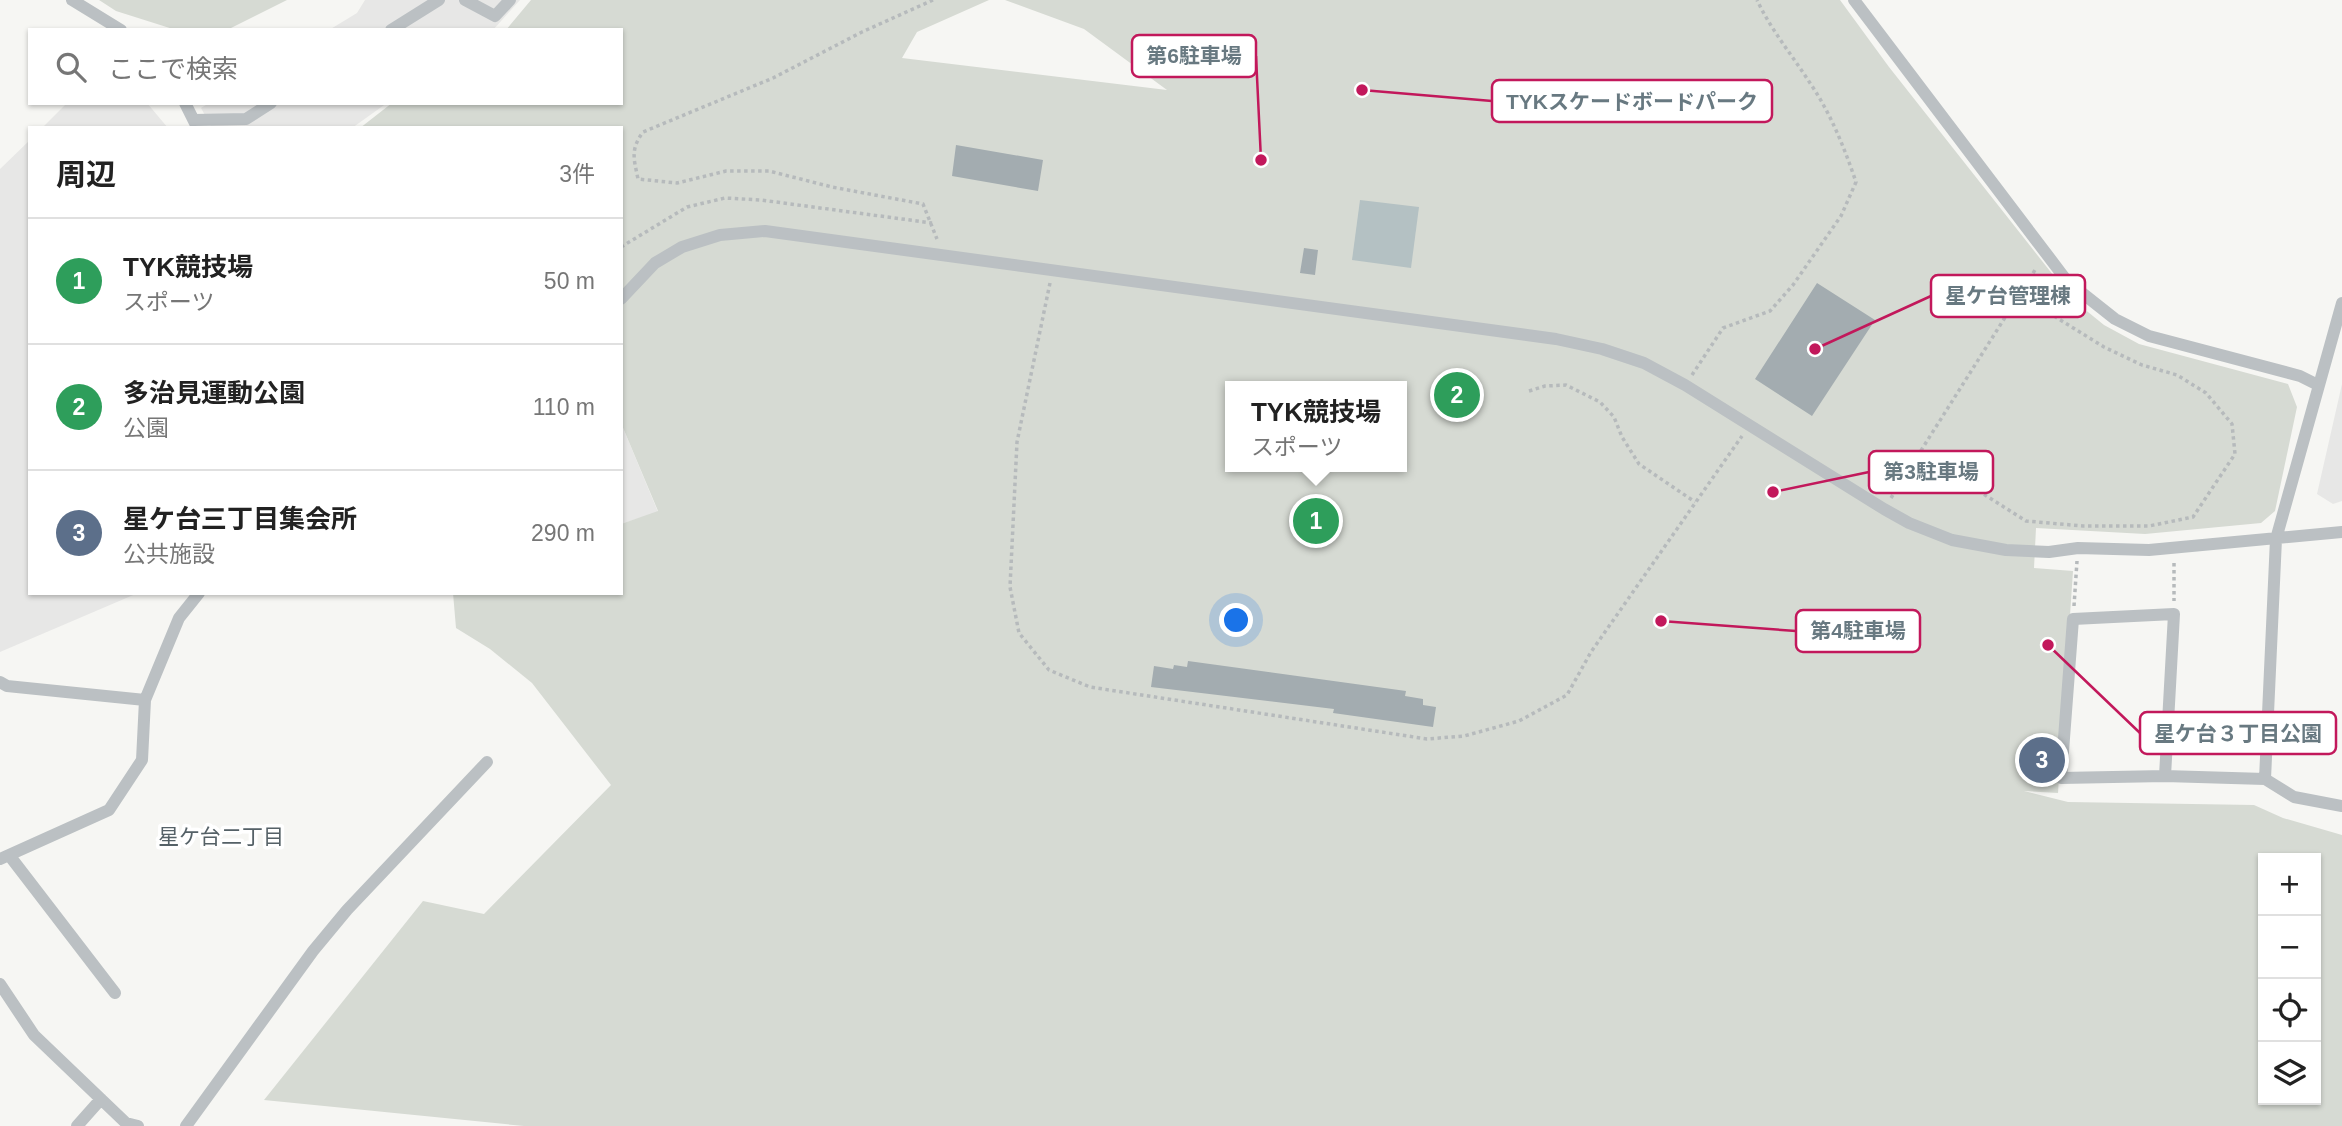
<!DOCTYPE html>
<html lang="ja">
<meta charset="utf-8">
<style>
:root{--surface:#fff;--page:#f2f2f2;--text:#222;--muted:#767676;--line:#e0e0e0;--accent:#ea580c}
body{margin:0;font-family:Helvetica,"Noto Sans JP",sans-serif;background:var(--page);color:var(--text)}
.controls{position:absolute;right:21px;bottom:21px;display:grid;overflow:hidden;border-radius:0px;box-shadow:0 2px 5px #0004}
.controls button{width:63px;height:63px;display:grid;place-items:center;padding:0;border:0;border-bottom:2px solid var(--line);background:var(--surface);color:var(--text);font:35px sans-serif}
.you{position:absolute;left:1237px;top:621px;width:24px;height:24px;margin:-18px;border:5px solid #fff;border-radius:50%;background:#1a73e8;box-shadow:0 0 0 10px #1a73e833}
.badge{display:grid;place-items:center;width:46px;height:46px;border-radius:50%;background:var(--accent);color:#fff;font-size:23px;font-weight:700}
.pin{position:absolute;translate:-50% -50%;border:4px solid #fff;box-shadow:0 2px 7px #0006}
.popup{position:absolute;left:1225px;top:381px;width:182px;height:91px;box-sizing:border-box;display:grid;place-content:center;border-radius:0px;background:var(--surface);filter:drop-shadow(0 2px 5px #0005);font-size:23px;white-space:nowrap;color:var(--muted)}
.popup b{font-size:26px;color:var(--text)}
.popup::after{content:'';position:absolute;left:50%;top:100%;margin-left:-14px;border:14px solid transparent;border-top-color:var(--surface)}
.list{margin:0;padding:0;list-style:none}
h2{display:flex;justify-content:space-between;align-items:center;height:91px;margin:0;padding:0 28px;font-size:30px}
h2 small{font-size:23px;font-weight:400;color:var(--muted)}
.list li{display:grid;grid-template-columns:46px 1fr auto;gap:21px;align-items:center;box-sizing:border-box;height:126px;padding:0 28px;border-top:2px solid var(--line)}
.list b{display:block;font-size:26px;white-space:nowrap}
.list p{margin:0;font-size:23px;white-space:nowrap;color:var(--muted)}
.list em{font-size:23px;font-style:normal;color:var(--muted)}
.icon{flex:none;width:38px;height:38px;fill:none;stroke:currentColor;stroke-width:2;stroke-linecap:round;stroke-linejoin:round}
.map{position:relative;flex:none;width:2342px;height:1126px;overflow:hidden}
.search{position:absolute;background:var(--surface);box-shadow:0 2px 5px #0004;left:28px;top:28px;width:595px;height:77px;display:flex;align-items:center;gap:18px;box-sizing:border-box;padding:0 24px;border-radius:0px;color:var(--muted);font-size:26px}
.panel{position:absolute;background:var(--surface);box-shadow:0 2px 5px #0004;left:28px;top:126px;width:595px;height:469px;border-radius:0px}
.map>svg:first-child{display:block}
.built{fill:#e7e7e6}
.green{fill:#d6dad3;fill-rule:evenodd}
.water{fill:#b4c1c3}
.building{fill:#a3acb0}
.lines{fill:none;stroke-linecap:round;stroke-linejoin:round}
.path{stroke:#b6babc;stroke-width:3.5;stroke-dasharray:3.5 3.5;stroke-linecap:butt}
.minor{stroke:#bbc0c3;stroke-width:12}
.labels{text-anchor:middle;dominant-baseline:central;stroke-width:7;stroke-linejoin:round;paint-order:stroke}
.neighbourhood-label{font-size:21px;fill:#556167;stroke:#fff}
.leader{fill:none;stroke:#c2185b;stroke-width:2.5}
.callout-dot{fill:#c2185b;stroke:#fff;stroke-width:2.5}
.callout{fill:#fff;stroke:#c2185b;stroke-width:2.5}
.callout-label{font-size:21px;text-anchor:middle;font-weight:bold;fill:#687981}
</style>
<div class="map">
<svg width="2342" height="1126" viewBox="0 0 2342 1126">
<rect width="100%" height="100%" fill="#f6f6f3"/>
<path class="built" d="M365 0H520L493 30H329L357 13Z
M67 103H147L168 128H42Z
M209 103H387L352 128H212L201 108Z
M30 140V593H138L0 652V169Z
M2342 384V501L2333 504 2317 494Z
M621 423 658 512 621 524Z"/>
<path class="green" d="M99 0H287L227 30H176L116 11Z
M531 0H989L917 32 902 58 1167 90 1084 29 1005 0H1840L1889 67 2072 299 2104 325 2139 344 2288 384 2297 407 2275 511 2261 523 2145 534 2036 528 2034 568 2073 571 2058 793 2024 791 2068 802 2254 805 2283 818 2342 835V1126H524L264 1100 423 901 484 914 611 785 532 683 490 649 456 628 453 593H621V524L658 511 621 423V128H360L392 103H621V30H506ZM1230 386H1402V467H1230ZM2263 858H2316V1100H2263Z"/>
<path class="water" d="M1360 200 1419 207 1411 268 1352 260Z"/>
<path class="building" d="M956 145 1043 160 1038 191 952 176Z
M1304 248 1318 250 1315 275 1300 273Z
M1817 283 1875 320 1812 416 1755 379Z
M1188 661 1406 691 1405 696 1423 699V705L1436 707 1433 727 1333 713 1334 709 1151 687 1154 666 1173 669 1174 665 1187 667Z
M2032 735 2055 736 2053 773 2028 774 2029 746 2032 747Z"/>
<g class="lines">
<path class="path" d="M933 0 862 32 773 78 643 132C630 150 634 159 638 179L677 183 726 171H769L832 187 923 204 937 239
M621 247 687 207 725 198 761 200 932 223
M1050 283 1017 442 1010 587 1019 633 1049 670 1090 687 1427 739 1464 736 1519 721 1567 695 1591 652 1742 436
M1692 375 1723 328 1770 311 1793 285 1841 216 1856 182C1844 147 1831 114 1810 83 1792 55 1771 30 1757 0
M1529 391 1545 386 1566 385 1600 402 1614 417 1622 437 1639 464 1695 502
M1919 453 2026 521 2083 526H2149L2193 517 2235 454 2232 424 2206 393 2177 375 2142 365 2104 347 2020 295
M1891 498 2035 270
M2174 563V601
M2074 606 2077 561"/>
<path class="minor" d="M72 0 121 30
M465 0 495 16 510 0
M1854 0 2067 281 2115 319 2149 336 2300 376 2318 385
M391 30 439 0
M185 103 197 127
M194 120 246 119 271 103
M621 299 655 263 682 247 720 235 765 231 1556 339 1602 349 1644 363 1685 385 1884 509 1909 523 1952 540 2006 550 2049 552 2078 548 2149 550 2342 532
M2174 614 2165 776 2061 778 2073 619Z
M0 682 7 686 145 700 142 760 109 810 0 859
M145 700 179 618 199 593
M2165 776 2265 779 2294 797 2342 806
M2265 779 2276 539 2342 303
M9 855 115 993
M0 984 34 1035 126 1123 138 1126
M77 1126 101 1099
M186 1126 313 951 347 910 487 762"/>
</g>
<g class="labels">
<g class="neighbourhood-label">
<text x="221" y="836">星ケ台二丁目</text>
</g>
</g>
<path class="leader" d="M1261 160L1256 56M1362 90L1492 101M1815 349L1931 296M1773 492L1869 472M1661 621L1796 631M2048 645L2140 733"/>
<g class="callout-dot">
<circle cx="1261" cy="160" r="7"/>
<circle cx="1362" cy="90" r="7"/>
<circle cx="1815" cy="349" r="7"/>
<circle cx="1773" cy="492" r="7"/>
<circle cx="1661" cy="621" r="7"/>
<circle cx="2048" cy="645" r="7"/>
</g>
<g class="callout">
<rect x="1132" y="35" width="124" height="42" rx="7"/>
<rect x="1492" y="80" width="280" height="42" rx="7"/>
<rect x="1931" y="275" width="154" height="42" rx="7"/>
<rect x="1869" y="451" width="124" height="42" rx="7"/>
<rect x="1796" y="610" width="124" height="42" rx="7"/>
<rect x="2140" y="712" width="196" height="42" rx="7"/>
</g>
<g class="callout-label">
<text x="1194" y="63">第6駐車場</text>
<text x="1632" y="109">TYKスケードボードパーク</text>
<text x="2008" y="303">星ケ台管理棟</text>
<text x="1931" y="479">第3駐車場</text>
<text x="1858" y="638">第4駐車場</text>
<text x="2238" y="741">星ケ台３丁目公園</text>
</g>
</svg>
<div class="controls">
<button>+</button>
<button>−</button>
<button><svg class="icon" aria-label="locate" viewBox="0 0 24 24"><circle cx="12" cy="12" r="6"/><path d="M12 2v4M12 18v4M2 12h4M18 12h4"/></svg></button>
<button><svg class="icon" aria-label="layers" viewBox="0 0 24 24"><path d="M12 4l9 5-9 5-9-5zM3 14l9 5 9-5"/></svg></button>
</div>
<div class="you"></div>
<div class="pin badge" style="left:1316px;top:521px;background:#2e9e5b">1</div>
<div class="popup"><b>TYK競技場</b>スポーツ</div>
<div class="pin badge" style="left:1457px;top:395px;background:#2e9e5b">2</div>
<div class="pin badge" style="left:2042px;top:760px;background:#5c6f8a">3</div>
<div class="search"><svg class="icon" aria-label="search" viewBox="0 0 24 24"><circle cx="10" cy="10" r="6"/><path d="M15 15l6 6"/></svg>ここで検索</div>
<section class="panel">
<h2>周辺<small>3件</small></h2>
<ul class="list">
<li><span class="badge" style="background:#2e9e5b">1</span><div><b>TYK競技場</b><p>スポーツ</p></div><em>50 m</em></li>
<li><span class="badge" style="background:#2e9e5b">2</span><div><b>多治見運動公園</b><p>公園</p></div><em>110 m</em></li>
<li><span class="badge" style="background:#5c6f8a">3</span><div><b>星ケ台三丁目集会所</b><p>公共施設</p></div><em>290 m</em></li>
</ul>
</section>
</div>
